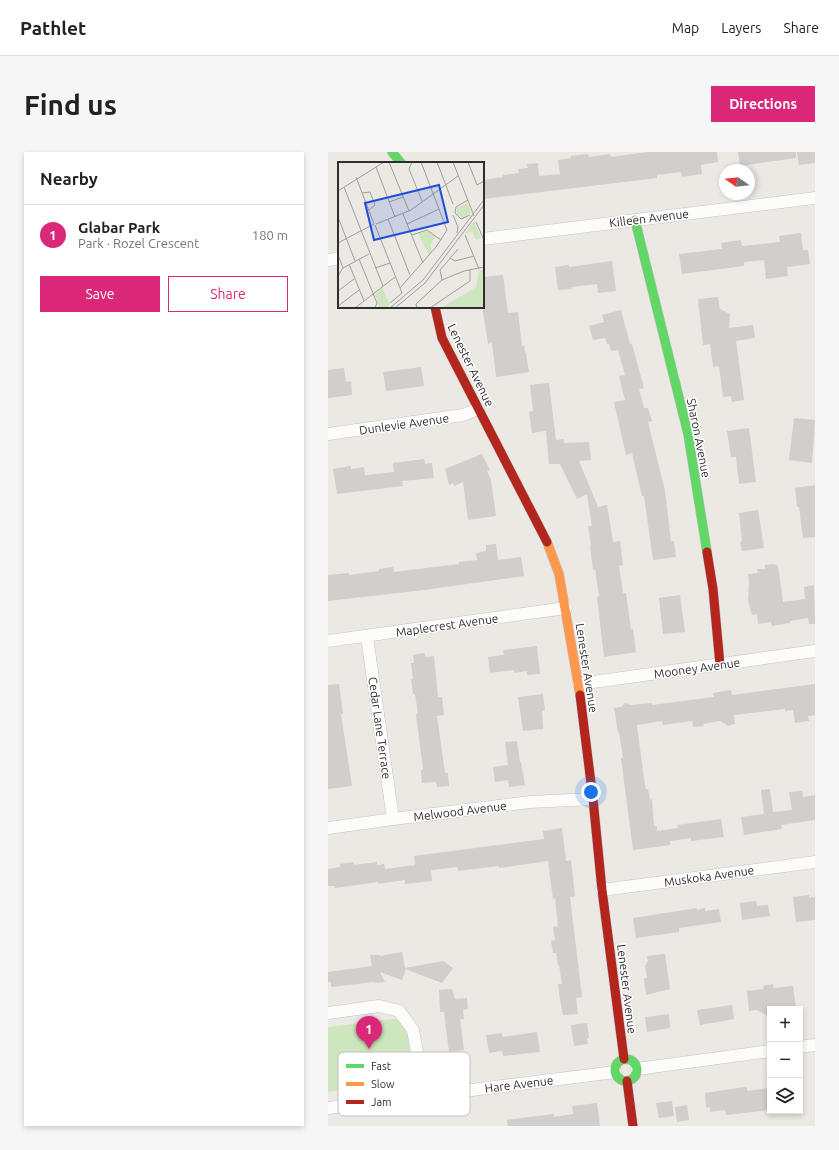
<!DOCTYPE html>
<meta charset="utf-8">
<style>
:root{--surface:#fff;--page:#f6f6f6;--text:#222;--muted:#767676;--line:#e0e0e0;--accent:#db2777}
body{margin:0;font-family:Ubuntu,sans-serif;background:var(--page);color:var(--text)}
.controls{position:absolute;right:12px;bottom:12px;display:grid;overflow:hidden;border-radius:0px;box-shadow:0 2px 6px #0003}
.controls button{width:36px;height:36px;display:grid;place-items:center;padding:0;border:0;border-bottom:1px solid var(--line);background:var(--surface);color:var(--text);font:20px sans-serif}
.compass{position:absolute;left:391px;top:12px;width:36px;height:36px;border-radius:50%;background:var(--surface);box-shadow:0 2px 6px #0003;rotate:284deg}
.you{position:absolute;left:263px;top:640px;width:14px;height:14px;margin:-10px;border:3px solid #fff;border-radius:50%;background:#1a73e8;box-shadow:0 0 0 6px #1a73e833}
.badge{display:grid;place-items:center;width:26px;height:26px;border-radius:50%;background:var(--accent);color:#fff;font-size:13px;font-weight:700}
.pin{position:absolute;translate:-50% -33px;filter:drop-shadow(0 1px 2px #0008)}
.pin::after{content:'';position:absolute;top:21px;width:14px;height:12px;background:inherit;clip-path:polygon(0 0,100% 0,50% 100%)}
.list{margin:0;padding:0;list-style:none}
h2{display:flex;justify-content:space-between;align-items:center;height:52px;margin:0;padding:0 16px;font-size:17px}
h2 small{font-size:13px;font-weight:400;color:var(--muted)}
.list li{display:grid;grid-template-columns:26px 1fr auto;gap:12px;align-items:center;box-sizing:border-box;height:60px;padding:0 16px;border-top:1px solid var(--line)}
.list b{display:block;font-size:15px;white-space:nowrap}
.list p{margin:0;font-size:13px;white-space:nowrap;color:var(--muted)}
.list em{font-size:13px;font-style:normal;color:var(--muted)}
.actions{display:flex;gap:8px;padding:12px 16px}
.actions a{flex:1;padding:9px 0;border:1px solid var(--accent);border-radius:0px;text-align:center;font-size:14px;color:var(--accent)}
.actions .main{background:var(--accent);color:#fff}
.icon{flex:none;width:22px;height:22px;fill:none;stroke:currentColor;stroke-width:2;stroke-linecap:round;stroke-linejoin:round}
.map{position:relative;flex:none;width:487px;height:974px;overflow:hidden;border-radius:0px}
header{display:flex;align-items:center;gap:24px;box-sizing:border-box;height:56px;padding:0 20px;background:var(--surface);border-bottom:1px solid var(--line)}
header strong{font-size:19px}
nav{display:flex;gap:22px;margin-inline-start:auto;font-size:14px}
.intro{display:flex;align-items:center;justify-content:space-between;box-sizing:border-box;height:96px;padding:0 24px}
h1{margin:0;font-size:28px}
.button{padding:10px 18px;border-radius:0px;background:var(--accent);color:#fff;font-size:14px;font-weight:700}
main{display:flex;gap:24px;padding:0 24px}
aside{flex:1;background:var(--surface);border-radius:0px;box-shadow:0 2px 6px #0003}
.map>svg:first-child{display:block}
.park{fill:#cee6be}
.building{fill:#d1cecb}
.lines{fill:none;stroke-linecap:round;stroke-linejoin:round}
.street-casing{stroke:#c5c4c5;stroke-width:13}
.fast-casing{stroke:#c5c4c5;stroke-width:10}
.slow-casing{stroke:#c5c4c5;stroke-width:10}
.jam-casing{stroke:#c5c4c5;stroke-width:10}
.street{stroke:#fcfcfb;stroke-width:12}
.fast{stroke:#63d668;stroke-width:9}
.slow{stroke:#ff974d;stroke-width:9}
.jam{stroke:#b3261e;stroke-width:9}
.labels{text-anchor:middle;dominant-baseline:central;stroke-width:3;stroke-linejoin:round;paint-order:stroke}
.street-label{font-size:12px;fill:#2e2e2e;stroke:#fff}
.inset-road{fill:none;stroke:#a09e9b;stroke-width:1}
.view{fill:#1d4ed8;fill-opacity:0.15;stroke:#1d4ed8;stroke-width:2}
.inset-edge{fill:none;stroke:#2e2e2e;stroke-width:2}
.key{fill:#fff;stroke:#c0c0c0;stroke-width:1}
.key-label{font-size:11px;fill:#2e2e2e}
</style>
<header>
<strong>Pathlet</strong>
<nav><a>Map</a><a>Layers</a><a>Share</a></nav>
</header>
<div class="intro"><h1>Find us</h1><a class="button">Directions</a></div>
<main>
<aside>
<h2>Nearby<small></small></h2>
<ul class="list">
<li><span class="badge">1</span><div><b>Glabar Park</b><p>Park · Rozel Crescent</p></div><em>180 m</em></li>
</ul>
<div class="actions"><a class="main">Save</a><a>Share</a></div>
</aside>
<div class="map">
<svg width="487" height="974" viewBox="0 0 487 974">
<rect width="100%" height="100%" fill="#ece8e4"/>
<path class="park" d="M65 867 73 868 79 877 84 917 83 924 77 929 74 930 0 940V875Z"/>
<path class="building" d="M320 0H389L390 10 373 13 374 22 354 25 353 20 329 23V26L155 47V28L175 25V23L191 21 190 17 200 16 199 12 210 11 211 24 232 22 230 8 243 6V4L260 2 261 5 282 2 283 5Z
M410 0H468V6L412 14Z
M469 0H487V11L471 13Z
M473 81 475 98H480L482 112 459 115 460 124 438 127 436 108 416 110V114L354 122 351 102 394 97 393 91 413 88 414 94 452 90 451 84Z
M284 109 288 139 270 141 269 132 243 135 244 137 230 138 227 115 241 113V115Z
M175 123 180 161 190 160 194 194 196 193 197 201H198L201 220 168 225 164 191 160 192 155 160V125Z
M390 145 392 157 402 162 401 176 425 173 427 186 408 189 416 248 404 250 403 244 395 245 391 214 385 215 382 192 375 193 370 147Z
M293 158 302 192H304L316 236 311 237 316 256H320L324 269 320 270 337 339 343 389H346L348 405 325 408 316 344H314L304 301 298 303 286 250 297 248 291 224 297 223 290 198 283 199 281 192H279L277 186 265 188 261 174 276 170 274 163Z
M93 215 96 234 58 239 55 220Z
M16 216 18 230 23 229 24 243 0 246V218Z
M221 231 228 288 236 287V291L261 290 263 308 251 309 270 355 279 353 285 390 292 389 295 413 291 414 295 441H298L303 477H305L308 500 276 505 269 445 271 444 267 417 265 418 262 394 263 393 260 374H264L259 342 249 347 232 312H221L218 279 204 281 201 260 205 259 202 233Z
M466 266 487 268 484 311 461 308Z
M421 276 428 330 411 332 408 305H403L399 279Z
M154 302 162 318 159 319 163 328 168 364 140 368 135 330 126 334 125 331 121 333 117 317Z
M96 307 97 312 104 311 106 326 74 329 75 334 9 342 5 317 23 314V317L36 315 37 323H39L66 320 65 311Z
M487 333V385L475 386 471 355H469L467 336Z
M430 358 436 396 414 399 412 390 414 389 411 361Z
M168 392 170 408 193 405 196 424 96 438 0 449V423L21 421V423L51 419V417L65 415 66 420 131 412V410L149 408 148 401 158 399V393Z
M446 412 450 414 455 450 477 447 476 435 486 433 487 472H481L480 466 462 469V471L444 474 443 470 430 472 429 462 424 463 420 449 421 430 420 422 430 421 429 417H437V413Z
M352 443 357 480 335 482 331 446Z
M209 494 212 522 199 523V519L186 521V518L162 521 160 505 176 503 175 498Z
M97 501V505L106 504 110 545H114L116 563 109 564 117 621H120L121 634 109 635 108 630 94 631 93 618 95 617 88 562H90L87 542H85L83 527H85L83 511H86L85 503Z
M11 532 15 562H13L24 634 0 637V533Z
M487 532V563L480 564 481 569 467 571 465 558 457 559V557L406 563 407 572 400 574 392 569 375 572 376 574 365 575 364 569 335 573 334 569 309 573 316 627 318 637H320L322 648 324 647 326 674H329V679L350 676 349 673 393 667 396 685 363 689V686L342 689V693L305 698 293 606H295L291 580H290L286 556 293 555 297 551 303 553 324 551V553L386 545 385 541 403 538 404 543Z
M215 542 217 558 214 559 215 577 195 579 190 545Z
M189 589 192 610H193L197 633 181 635 180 628 167 630 165 615 180 613 177 590Z
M442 637 445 660 464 658 461 640 474 639 475 645 487 643V668L453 673 454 677 416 683 413 665 436 662 433 638Z
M234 676 238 709 243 708 247 744 242 745 254 845 248 846 250 862 235 863 232 848 230 832H234L231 813H230L228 801H225L223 789 227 788 225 775 230 774 227 746 225 747 220 709 171 716V714L130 719V715L103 718 104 729 77 732V728L50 732V730L7 736 6 734H0V717L12 715V712L25 710 26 713 49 710V713L56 712 57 717 87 713 86 704 216 687 215 679Z
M481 743V746L487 745V768L468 770 465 745Z
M428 749 429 754 440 753 442 764 414 768 412 751Z
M369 756V758L377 756V759L391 757 393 770 351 776V780L308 786 305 766Z
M74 800 77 816 115 809 125 816 114 831 77 817V820L74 828 52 820 57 830 46 831V830L3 835V830H0V820L44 814 42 803H52V804Z
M337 802 342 837 318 843 316 826H319L317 813 319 812 318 810H320L319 804Z
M445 832 446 836 465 834 468 857H442V865L429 858 421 859 419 839 436 837 435 834Z
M124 837 127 847 139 846 140 857 135 858 136 867H132L136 898 121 900 116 860H112L111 838Z
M404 853 406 867 372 873 369 858Z
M341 862 342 876 319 880 317 865Z
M259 871 261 886H259L260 892 246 894 243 873Z
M209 880 212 900 175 904 174 899 161 901 158 883 174 881V885Z
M416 935 419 936V939L442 936V958L398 963 397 958 382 960V955L378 956 377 941Z
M344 949 346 964 331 966 328 951Z
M269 951 272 974H180L179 968 226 962V965L245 962 244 954Z
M359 953 361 968 349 970 347 955Z"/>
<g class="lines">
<defs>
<path id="street" d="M155 87 487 46
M0 108 11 106
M0 282 135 263 150 257
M39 485 65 667
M0 489 238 456
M251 532 487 499
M0 676 65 667 202 650 265 647
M274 738 487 710
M0 861 51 854 71 859 85 878 97 944
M472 895 487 893
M309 917 442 899
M0 956 287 920"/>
<path id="fast" d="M64 0 73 11
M307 68 360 282 379 400
M287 918a11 11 0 1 1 22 0a11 11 0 1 1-22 0Z"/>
<path id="slow" d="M219 390 231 422 252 543"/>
<path id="jam" d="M107 155 114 186 219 390
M379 400 385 437 392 513
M252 543 265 647 274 738 296 907
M299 929 305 974"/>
</defs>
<use href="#street" class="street-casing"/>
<use href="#fast" class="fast-casing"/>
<use href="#slow" class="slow-casing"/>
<use href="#jam" class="jam-casing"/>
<use href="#street" class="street"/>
<use href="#fast" class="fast"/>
<use href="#slow" class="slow"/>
<use href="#jam" class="jam"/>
</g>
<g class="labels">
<g class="street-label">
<text transform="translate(321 66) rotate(-7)">Killeen Avenue</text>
<text transform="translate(143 213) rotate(64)">Lenester Avenue</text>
<text transform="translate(76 272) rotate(-8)">Dunlevie Avenue</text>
<text transform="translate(371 286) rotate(79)">Sharon Avenue</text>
<text transform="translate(119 473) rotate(-8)">Maplecrest Avenue</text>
<text transform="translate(259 516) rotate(81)">Lenester Avenue</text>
<text transform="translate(369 516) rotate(-8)">Mooney Avenue</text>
<text transform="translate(52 576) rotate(82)">Cedar Lane Terrace</text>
<text transform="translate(132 659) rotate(-7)">Melwood Avenue</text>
<text transform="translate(381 724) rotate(-8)">Muskoka Avenue</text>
<text transform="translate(299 837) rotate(83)">Lenester Avenue</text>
<text transform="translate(191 932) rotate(-7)">Hare Avenue</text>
</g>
</g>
<g transform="translate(10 10)">
<rect width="146" height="146" fill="#ece8e4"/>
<path d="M129 41 133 50 127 56 119 53V46ZM136 59 143 76 138 78 134 69 126 73ZM146 107V143L141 146H103L138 125 141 109Z" fill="#cee6be"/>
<path d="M89 69 98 74 92 83 94 89 91 93 80 72ZM44 125 52 143 48 146H42L37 133Z" fill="#cee6be"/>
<path class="inset-road" d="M51 0 71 49M74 0 71 7 84 39M99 0 115 42M115 0 136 54M130 0 139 23 146 19M38 5 57 55M18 15 36 62M6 25 45 124M0 29 46 0M24 31 32 30 37 43 31 48M130 38 118 45 117 51 123 57 132 53M51 40 65 35M65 52 85 101M115 53 120 65 119 71M0 55 17 99M50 57 72 113M138 60 146 78M38 62 73 48 120 14M69 62 101 47M37 63 64 131 52 141M74 73 89 68 103 78M127 73 141 107M0 81 36 62M0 93 5 106M112 96 117 99 136 94M21 97 39 141 37 146M11 102 26 139M37 106 52 101M0 114 5 106 31 92M104 118 102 108 120 87M62 126 98 85 109 68 83 0M0 129 16 117M0 144 21 128M17 146 57 115M52 146 85 118 145 39M57 146 87 121 146 43M79 146 78 142 104 118 126 109 146 105M92 146 132 119V108"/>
<path class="view" d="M101 23 110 60 36 78 27 41Z"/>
<rect width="146" height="146" class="inset-edge"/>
</g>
<rect x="10" y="900" width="132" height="64" rx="6" class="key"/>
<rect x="18" y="912" width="18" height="4" fill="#63d668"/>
<rect x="18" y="930" width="18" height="4" fill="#ff974d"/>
<rect x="18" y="948" width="18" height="4" fill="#b3261e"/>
<g class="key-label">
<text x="43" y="918">Fast</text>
<text x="43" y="936">Slow</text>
<text x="43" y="954">Jam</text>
</g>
</svg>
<div class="controls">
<button>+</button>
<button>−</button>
<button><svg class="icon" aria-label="layers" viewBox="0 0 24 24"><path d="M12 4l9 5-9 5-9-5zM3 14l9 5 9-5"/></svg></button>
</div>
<svg class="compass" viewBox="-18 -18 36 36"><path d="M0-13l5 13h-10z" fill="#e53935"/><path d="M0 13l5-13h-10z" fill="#767676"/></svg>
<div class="you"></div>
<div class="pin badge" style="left:41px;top:897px">1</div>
</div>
</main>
